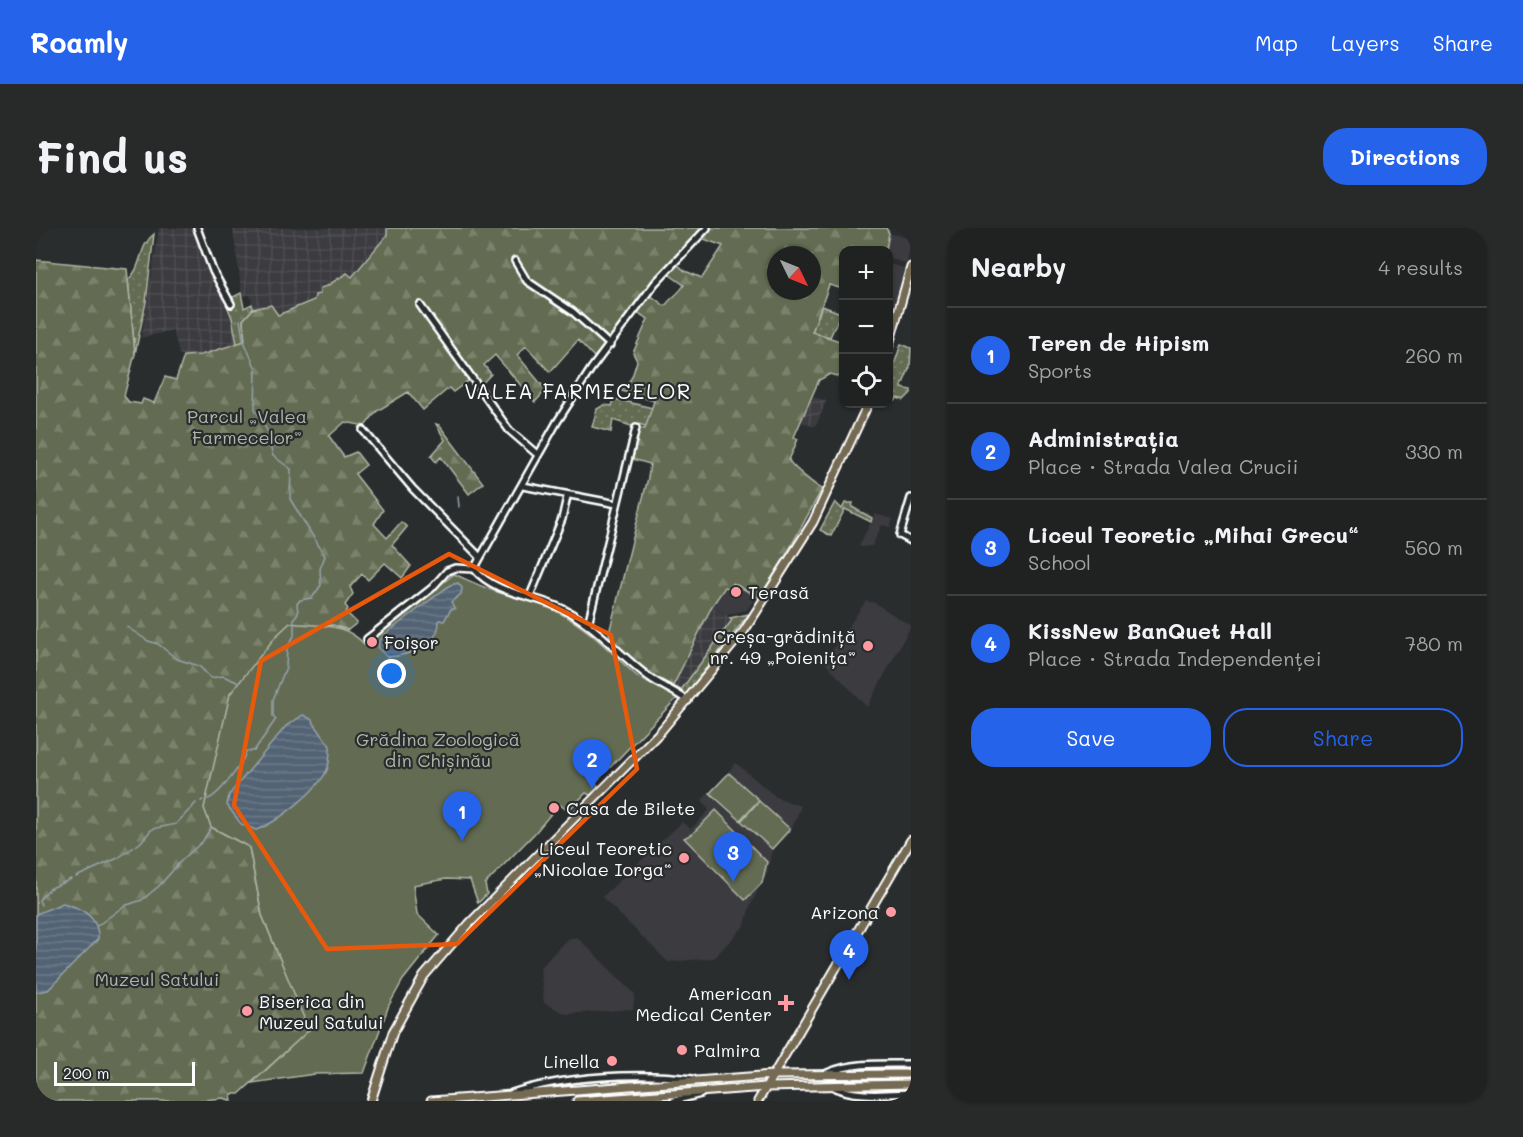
<!DOCTYPE html>
<meta charset="utf-8">
<style>
:root{--surface:#202222;--page:#282a2a;--text:#f1f3f6;--muted:#a2a4a5;--line:#3d3f40;--accent:#2563eb}
body{margin:0;font-family:Mali,sans-serif;background:var(--page);color:var(--text)}
.controls{position:absolute;right:18px;top:18px;display:grid;overflow:hidden;border-radius:12px;box-shadow:0 2px 4px #0004}
.controls button{width:54px;height:54px;display:grid;place-items:center;padding:0;border:0;border-bottom:2px solid var(--line);background:var(--surface);color:var(--text);font:30px sans-serif}
.compass{position:absolute;left:731px;top:18px;width:54px;height:54px;border-radius:50%;background:var(--surface);box-shadow:0 2px 4px #0004;rotate:133deg}
.scale{position:absolute;left:18px;bottom:15px;width:141px;box-sizing:border-box;padding-left:6px;border:3px solid #fff;border-top:0;font-size:16px;line-height:21px;white-space:nowrap;color:#fff;-webkit-text-stroke:4px #2a2d2e;paint-order:stroke}
.you{position:absolute;left:356px;top:446px;width:21px;height:21px;margin:-15px;border:4px solid #fff;border-radius:50%;background:#1a73e8;box-shadow:0 0 0 9px #1a73e833}
.badge{display:grid;place-items:center;width:39px;height:39px;border-radius:50%;background:var(--accent);color:#fff;font-size:20px;font-weight:700}
.pin{position:absolute;translate:-50% -50px;filter:drop-shadow(0 2px 3px #0008)}
.pin::after{content:'';position:absolute;top:32px;width:21px;height:18px;background:inherit;clip-path:polygon(0 0,100% 0,50% 100%)}
.list{margin:0;padding:0;list-style:none}
h2{display:flex;justify-content:space-between;align-items:center;height:78px;margin:0;padding:0 24px;font-size:26px}
h2 small{font-size:20px;font-weight:400;color:var(--muted)}
.list li{display:grid;grid-template-columns:39px 1fr auto;gap:18px;align-items:center;box-sizing:border-box;height:96px;padding:0 24px;border-top:2px solid var(--line)}
.list b{display:block;font-size:22px;white-space:nowrap}
.list p{margin:0;font-size:20px;white-space:nowrap;color:var(--muted)}
.list em{font-size:20px;font-style:normal;color:var(--muted)}
.actions{display:flex;gap:12px;padding:18px 24px}
.actions a{flex:1;padding:14px 0;border:2px solid var(--accent);border-radius:24px;text-align:center;font-size:21px;color:var(--accent)}
.actions .main{background:var(--accent);color:#fff}
.icon{flex:none;width:33px;height:33px;fill:none;stroke:currentColor;stroke-width:2;stroke-linecap:round;stroke-linejoin:round}
.map{position:relative;flex:none;width:875px;height:873px;overflow:hidden;border-radius:24px}
header{display:flex;align-items:center;gap:36px;box-sizing:border-box;height:84px;padding:0 30px;background:var(--accent);color:#fff}
header strong{font-size:28px}
nav{display:flex;gap:33px;margin-inline-start:auto;font-size:21px}
.intro{display:flex;align-items:center;justify-content:space-between;box-sizing:border-box;height:144px;padding:0 36px}
h1{margin:0;font-size:42px}
.button{padding:15px 27px;border-radius:24px;background:var(--accent);color:#fff;font-size:21px;font-weight:700}
main{display:flex;gap:36px;padding:0 36px}
aside{flex:1;background:var(--surface);border-radius:24px;box-shadow:0 2px 4px #0004}
.map>svg:first-child{display:block}
.built{fill:#3b3a40}
.industrial{fill:url(#industrial-grid)}
.grass{fill:url(#grass-dots);stroke:#b1b6a8;stroke-width:1.5}
.forest{fill:url(#forest-firs);stroke:#b1b6a8;stroke-width:1.5;fill-rule:evenodd}
.park{fill:#636c52;stroke:#b1b6a8;stroke-width:1.5}
.water{fill:url(#water-rules);stroke:#97a2ac;stroke-width:1.5}
.lines{fill:none;stroke-linecap:round;stroke-linejoin:round}
.stream{stroke:#97a2ac;stroke-width:1.5}
.minor-casing{stroke:#fff;stroke-width:10}
.major-casing{stroke:#fff;stroke-width:11}
.minor{stroke:#2a2d2e;stroke-width:5}
.major{stroke:#746b52;stroke-width:7}
.marked{fill:none;stroke:#e8590c;stroke-width:4.5;stroke-linejoin:round}
.poi-dot{fill:#ff9aa2;stroke:#2a2d2e;stroke-width:2}
.labels{text-anchor:middle;dominant-baseline:central;stroke-width:4.5;stroke-linejoin:round;paint-order:stroke}
.park-label{font-size:18px;fill:#b1b6a8;stroke:#2a2d2e}
.poi-label{font-size:18px;fill:#fff;stroke:#2a2d2e;text-anchor:start}
.quarter-label{font-size:21px;letter-spacing:1.5px;fill:#fff;stroke:#2a2d2e}
</style>
<header>
<strong>Roamly</strong>
<nav><a>Map</a><a>Layers</a><a>Share</a></nav>
</header>
<div class="intro"><h1>Find us</h1><a class="button">Directions</a></div>
<main>
<div class="map">
<svg width="875" height="873" viewBox="0 0 875 873">
<defs>
<pattern id="industrial-grid" width="8" height="8" patternUnits="userSpaceOnUse" patternTransform="scale(1.5)"><rect width="8" height="8" fill="#3b3a40"/><path d="M0 4h8M4 0v8" fill="none" stroke="#4f4e53"/></pattern>
<pattern id="grass-dots" width="8" height="8" patternUnits="userSpaceOnUse" patternTransform="scale(1.5)"><rect width="8" height="8" fill="#636c52"/><path d="M2 2h.1M6 6h.1" fill="none" stroke="#7a826c" stroke-width="1.8" stroke-linecap="round"/></pattern>
<pattern id="forest-firs" width="22" height="20" patternUnits="userSpaceOnUse" patternTransform="scale(1.5)"><rect width="22" height="20" fill="#636c52"/><path d="M5 1l3.5 6h-7zM16 11l3.5 6h-7z" fill="#7a826c"/></pattern>
<pattern id="water-rules" width="6" height="5" patternUnits="userSpaceOnUse" patternTransform="scale(1.5)"><rect width="6" height="5" fill="#526474"/><path d="M0 2.5h6" fill="none" stroke="#6c7b89"/></pattern>
</defs>
<rect width="100%" height="100%" fill="#2a2d2e"/>
<filter id="ink" filterUnits="userSpaceOnUse"><feTurbulence type="fractalNoise" baseFrequency=".0167" numOctaves="2"/><feDisplacementMap in="SourceGraphic" scale="12" xChannelSelector="R" yChannelSelector="G"/><feConvolveMatrix kernelMatrix="1 2 1 2 8 2 1 2 1" color-interpolation-filters="sRGB"/></filter>
<g filter="url(#ink)">
<path class="built" d="M853 5 875 11 871 36 853 30 852 22H850Z
M852 36 869 40 859 78 853 75Z
M839 286 857 291 854 299 846 297 836 318 826 319 823 318Z
M697 355 720 369 711 382 691 387 676 378 690 358Z
M830 373 839 375 875 398 831 479 788 434Z
M700 535 740 569 765 578 755 603 736 622 731 645 714 678 709 697 678 730 632 734 566 669 646 594 655 601 673 582 666 572Z
M541 709 599 766 597 781 530 786 508 775 504 740 531 711Z"/>
<path class="industrial" d="M123 0H159L194 89H196L201 116 165 127 148 128 143 126 137 102 105 110Z
M197 0H351V7L316 50 311 46 291 58 278 72 241 87 235 77 217 81 214 67 206 68Z
M776 168 790 173 781 196 777 198 765 194Z
M676 378 697 391 645 462 637 458Z"/>
<path class="grass" d="M118 6 110 74 99 126 92 52C107 39 102 18 118 6Z
M205 65 208 80 216 76 217 81 207 92 209 113 201 116 196 90 187 68 193 71Z
M786 78 805 85 794 109 776 104Z
M865 116 875 120 874 139 866 158V160L875 162V165L868 172 861 170 860 172 853 170V152Z
M578 171 617 180 614 199 602 196 598 199 577 192 575 204 556 199 561 181 568 177 576 178Z
M799 274 806 281 809 275H817L816 279 836 290 835 294 809 281 795 308 784 302Z
M713 386 649 467 637 458 645 462 696 392 694 390Z
M702 854V856L565 867V864Z"/>
<path class="forest" d="M351 0H667L623 45 574 112 558 129 542 112 514 144 490 118 481 127 510 162 499 174 459 127 448 137 455 146 441 161 433 152 417 164 413 160 387 182 372 164 341 183 329 198 309 194 293 208 308 229 320 224 330 237 319 246 347 282 338 296 351 310 365 294 371 299 356 317 375 338 366 350 349 335 332 352 326 346 314 359 317 366 309 377 312 381 310 384 321 395 312 402 297 397 277 398 214 442 194 466 175 599 213 619 226 687 274 802 203 866H195L196 873 188 870 158 873H0V32L91 41 99 126 88 168 93 174 105 176 107 171 118 175 129 149 140 152 148 128 165 127 209 113 207 92 217 81 235 77 242 87 278 72 279 67 284 66V60L291 58 311 45 316 49 351 7Z
M673 0H850L853 5 850 22H808L807 61 793 57 776 104 807 114V150L794 146 783 152 758 209 762 211 753 232C755 238 780 258 786 261L749 329 723 370 697 355 693 360 689 359 676 378 637 458 614 447 575 411 573 405 612 250 614 236 596 231 603 200 609 201 618 173 586 163 596 149 601 133 597 125 612 91 599 83 614 67 629 78C635 69 643 66 648 57L631 45 641 36 649 43 666 50 687 18 665 10ZM740 27H776V63H740Z
M400 196 403 197 447 255 433 266 405 229 400 234 395 228 409 212Z"/>
<path class="park" d="M418 346C432 352 446 359 461 364 482 370 503 374 522 384 553 400 575 425 601 448 612 458 629 460 641 470L559 555 563 558 556 568 550 565 532 583 523 576 499 605 449 656 451 666 442 675 434 652 410 651 377 657 381 686 403 707 367 752 353 777 328 845 279 846 216 855 273 802 226 687 213 619 175 599 168 580 194 466 240 408 254 395C283 399 308 393 329 417Z
M693 545 723 572 704 592 674 565Z
M723 573 754 601 736 621 705 593Z
M680 582 731 634 726 655 709 672 648 610 656 606Z"/>
<path class="water" d="M422 355 426 360 425 366 415 374 419 381H415L408 393 403 392C404 417 373 428 351 429L343 421 342 415 348 407 414 357Z
M267 487 275 491 294 518C294 526 294 534 291 542 282 562 241 595 220 602L205 596 191 577 193 567 250 498Z
M27 675C46 680 63 689 62 711L12 762 0 764V686Z"/>
<g class="lines">
<path class="stream" d="M491 241 498 229
M422 269 423 279
M448 316 459 298
M429 338 435 334
M413 348 419 343
M91 399 112 413 122 416 141 431 163 438 175 450 187 448 201 454
M172 571C182 568 209 534 210 523H218L240 491 237 488V472L250 439 251 420 258 408V390L262 385 261 376 264 372 276 370 285 357 284 341 289 328 254 271 255 241 237 228 235 221 228 213 233 206 219 181 220 141 207 111 204 92
M165 573 167 572
M40 649 82 630 104 615 116 601 140 596 160 575
M5 677 3 672 13 661 35 651
M61 698 88 678 106 672 123 658 146 632 167 613 174 601"/>
<defs>
<path id="minor" d="M161 0 177 43 195 76
M479 33 491 53 537 84 574 117
M384 77 473 202 502 227
M327 202 377 261 444 329
M487 258 581 276
M875 270 864 307 875 313
M438 341 521 194 555 141 619 55 671 0
M438 341C461 368 499 366 529 382 560 398 582 425 609 446 622 457 638 462 652 473
M494 368 526 291 531 269
M552 396 600 200
M331 411 396 360 411 343 419 340 438 341
M791 845C817 834 847 836 875 836
M796 858C818 870 850 866 875 865
M476 865C527 848 604 844 657 851
M638 873 665 866"/>
<path id="major" d="M852 120 875 39
M335 873 357 804 388 748 433 696 624 504 708 403 777 294 832 176
M395 873 737 847 875 846
M541 873 730 859 875 856
M722 873 875 612"/>
</defs>
<use href="#minor" class="minor-casing"/>
<use href="#major" class="major-casing"/>
<use href="#minor" class="minor"/>
<use href="#major" class="major"/>
</g>
</g>
<path class="marked" d="M413 326 575 407 601 541 421 716 291 721 198 577 225 433Z"/>
<g class="poi-dot">
<circle cx="700" cy="364" r="6"/>
<circle cx="336" cy="414" r="6"/>
<circle cx="832" cy="418" r="6"/>
<circle cx="518" cy="580" r="6"/>
<circle cx="648" cy="630" r="6"/>
<circle cx="855" cy="684" r="6"/>
<path d="M747 766h6v6h6v6h-6v6h-6v-6h-6v-6h6z"/>
<circle cx="211" cy="783" r="6"/>
<circle cx="646" cy="822" r="6"/>
<circle cx="576" cy="833" r="6"/>
</g>
<g class="labels">
<g class="park-label">
<text x="211" y="188">Parcul „Valea<tspan x="211" dy="21">Farmecelor”</tspan></text>
<text x="402" y="511">Grădina Zoologică<tspan x="402" dy="21">din Chișinău</tspan></text>
<text x="121" y="751">Muzeul Satului</text>
</g>
<g class="poi-label">
<text x="712" y="364">Terasă</text>
<text x="820" y="408" text-anchor="end">Creșa-grădiniță<tspan x="820" dy="21">nr. 49 „Poienița”</tspan></text>
<text x="348" y="414">Foișor</text>
<text x="530" y="580">Casa de Bilete</text>
<text x="636" y="620" text-anchor="end">Liceul Teoretic<tspan x="636" dy="21">„Nicolae Iorga“</tspan></text>
<text x="843" y="684" text-anchor="end">Arizona</text>
<text x="736" y="765" text-anchor="end">American<tspan x="736" dy="21">Medical Center</tspan></text>
<text x="223" y="773">Biserica din<tspan x="223" dy="21">Muzeul Satului</tspan></text>
<text x="658" y="822">Palmira</text>
<text x="564" y="833" text-anchor="end">Linella</text>
</g>
<g class="quarter-label">
<text x="542" y="162">VALEA FARMECELOR</text>
</g>
</g>
</svg>
<div class="controls">
<button>+</button>
<button>−</button>
<button><svg class="icon" aria-label="locate" viewBox="0 0 24 24"><circle cx="12" cy="12" r="6"/><path d="M12 2v4M12 18v4M2 12h4M18 12h4"/></svg></button>
</div>
<svg class="compass" viewBox="-18 -18 36 36"><path d="M0-13l5 13h-10z" fill="#e53935"/><path d="M0 13l5-13h-10z" fill="#a2a4a5"/></svg>
<div class="scale">200 m</div>
<div class="you"></div>
<div class="pin badge" style="left:426px;top:613px">1</div>
<div class="pin badge" style="left:556px;top:561px">2</div>
<div class="pin badge" style="left:697px;top:654px">3</div>
<div class="pin badge" style="left:813px;top:752px">4</div>
</div>
<aside>
<h2>Nearby<small>4 results</small></h2>
<ul class="list">
<li><span class="badge">1</span><div><b>Teren de Hipism</b><p>Sports</p></div><em>260 m</em></li>
<li><span class="badge">2</span><div><b>Administrația</b><p>Place · Strada Valea Crucii</p></div><em>330 m</em></li>
<li><span class="badge">3</span><div><b>Liceul Teoretic „Mihai Grecu“</b><p>School</p></div><em>560 m</em></li>
<li><span class="badge">4</span><div><b>KissNew BanQuet Hall</b><p>Place · Strada Independenței</p></div><em>780 m</em></li>
</ul>
<div class="actions"><a class="main">Save</a><a>Share</a></div>
</aside>
</main>
